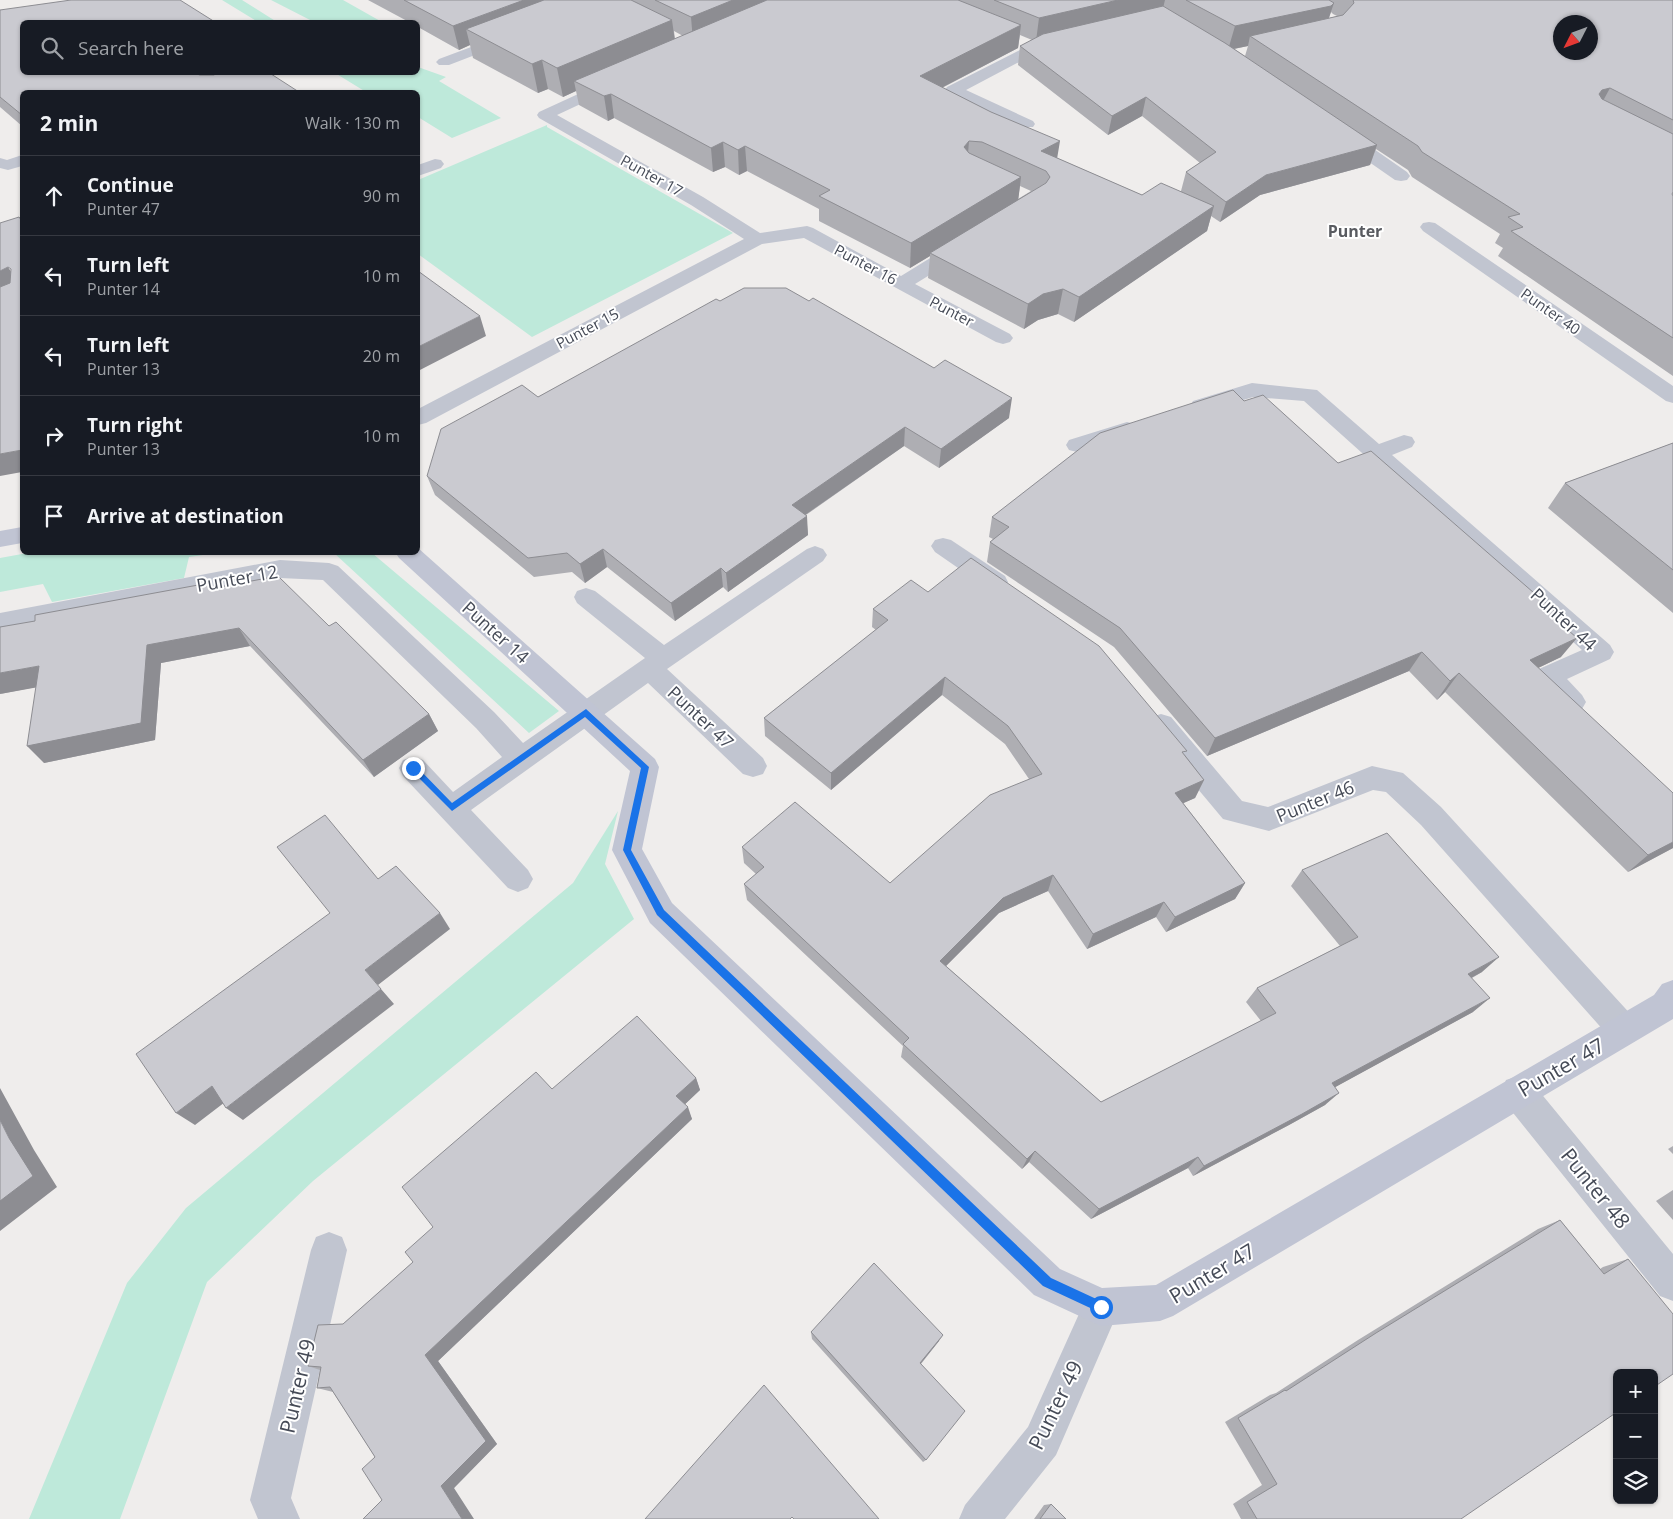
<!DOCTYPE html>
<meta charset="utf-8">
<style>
:root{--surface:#171b24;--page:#20242c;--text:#f1f3f6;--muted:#9ea1a6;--line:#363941}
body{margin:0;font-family:"Open Sans",sans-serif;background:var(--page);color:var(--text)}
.controls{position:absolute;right:15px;bottom:15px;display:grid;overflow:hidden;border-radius:8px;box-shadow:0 1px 4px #0004}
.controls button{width:45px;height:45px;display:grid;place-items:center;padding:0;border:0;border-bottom:1px solid var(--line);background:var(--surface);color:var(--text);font:25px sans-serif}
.compass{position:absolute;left:1553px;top:15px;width:45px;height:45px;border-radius:50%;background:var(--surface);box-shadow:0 1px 4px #0004;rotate:228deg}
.stop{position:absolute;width:15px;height:15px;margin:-11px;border:4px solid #1a73e8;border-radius:50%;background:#fff}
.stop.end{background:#1a73e8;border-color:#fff;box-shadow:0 1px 5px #0008}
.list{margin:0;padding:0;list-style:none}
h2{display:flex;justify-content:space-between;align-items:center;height:65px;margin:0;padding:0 20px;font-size:21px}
h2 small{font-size:16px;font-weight:400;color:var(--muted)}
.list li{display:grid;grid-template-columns:32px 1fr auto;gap:15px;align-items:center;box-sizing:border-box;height:80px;padding:0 20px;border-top:1px solid var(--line)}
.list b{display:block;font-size:19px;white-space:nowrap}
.list p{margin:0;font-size:16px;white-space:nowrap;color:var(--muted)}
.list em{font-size:16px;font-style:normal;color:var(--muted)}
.icon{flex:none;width:28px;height:28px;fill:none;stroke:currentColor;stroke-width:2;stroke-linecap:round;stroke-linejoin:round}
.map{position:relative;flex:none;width:1673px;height:1519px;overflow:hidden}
.search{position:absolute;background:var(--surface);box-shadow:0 1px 4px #0004;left:20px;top:20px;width:400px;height:55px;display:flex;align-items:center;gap:12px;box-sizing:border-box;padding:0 18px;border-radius:8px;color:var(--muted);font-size:19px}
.panel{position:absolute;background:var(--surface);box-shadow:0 1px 4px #0004;left:20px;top:90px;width:400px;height:465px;border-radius:8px}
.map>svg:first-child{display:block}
.green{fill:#bee9da}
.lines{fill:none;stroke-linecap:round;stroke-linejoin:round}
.street{fill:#c1c5d0;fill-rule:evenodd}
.secondary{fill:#c0c4d3;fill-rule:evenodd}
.wall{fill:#aeaeb3;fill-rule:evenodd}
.shaded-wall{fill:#8d8d92}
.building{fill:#cacad0;stroke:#8d8d92;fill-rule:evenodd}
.route{fill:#1a73e8}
.labels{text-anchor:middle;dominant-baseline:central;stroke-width:4;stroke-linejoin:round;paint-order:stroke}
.far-street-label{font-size:15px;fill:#464b57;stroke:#fff}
.far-neighbourhood-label{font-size:16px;font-weight:bold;fill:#595b60;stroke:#fff}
.street-label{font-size:18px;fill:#464b57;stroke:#fff}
.near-street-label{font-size:21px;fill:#464b57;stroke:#fff}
</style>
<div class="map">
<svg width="1673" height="1519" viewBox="0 0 1673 1519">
<rect width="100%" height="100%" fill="#efedec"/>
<path class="green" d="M222 0H242L277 22H258Z
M271 0H343L382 22H314Z
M418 67 446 77 439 81 501 118 452 138 418 117V92H366L335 73 418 72Z
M547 125V127L733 233 532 337 418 254V180Z
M33 552 217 553 189 557 184 578 52 602 43 584 0 592V558Z
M334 553H372L559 711 529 733Z
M618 811 605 864 634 919 313 1181 207 1282 120 1519H29L127 1283 186 1208 573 883Z"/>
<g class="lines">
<path class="street" d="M506 34 511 35 513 38 511 41 449 65H439L436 62 439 59Z
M1052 39 1057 41 1060 44 1057 47 1040 51 966 90 1033 121 1035 124 1033 127H1021L947 93 945 90 947 87 1030 45Z
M613 78 619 80 621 83 619 86 557 115 703 197 760 233 807 226 813 228 901 276 953 244 960 242 967 244 969 248 967 252 915 284 1010 334 1013 338 1010 342 1003 344 996 342 804 238 762 244 426 423 418 425V409L744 239 691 205 539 118 537 115 539 112Z
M1342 130 1348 131 1407 172 1410 176 1407 180 1401 181 1395 180 1336 139 1334 135 1336 131Z
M22 155V166L8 170 0 168V158L7 160Z
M435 159 441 160 444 164 441 168 418 176V165Z
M1429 222 1435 223 1673 386V403L1666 401 1423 231 1420 227 1423 223Z
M1252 383 1317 390 1379 444 1404 435 1412 437 1415 442 1412 447 1392 455 1610 645 1614 652 1610 659 1567 679 1582 695 1586 702 1582 709C1579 711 1575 712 1571 712 1560 710 1540 686 1535 676L1539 669 1582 650 1304 401 1253 397 1201 413 1193 411 1190 406 1193 401Z
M1127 422 1135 424 1138 429 1135 434 1077 452 1069 450 1066 445 1069 440Z
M943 538 951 540 1005 576 1008 582 1005 588 996 591 987 588 935 552 931 546 935 540Z
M815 546 823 549 827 555 823 561 667 669 763 758 767 766 763 774 753 777 743 774 648 683 471 810 528 870 533 879 528 888 518 892 508 888 403 776 399 768 403 760 413 757 423 760 453 792 502 757 476 728 323 580 280 578 0 631V613L280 560 329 563 338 566 494 712 523 743 645 658 577 603 574 597 577 591 586 588 595 591 664 645 807 549Z
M1161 714 1171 717 1242 801 1268 807 1372 766 1403 773 1441 807 1635 1019 1640 1030 1635 1041 1624 1045 1613 1041 1421 825 1386 792 1373 790 1269 831 1223 819 1151 733 1148 725 1151 717Z
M1518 1076 1530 1080 1673 1254V1301L1660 1296 1506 1104 1501 1092 1506 1080Z
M329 1232 342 1237 347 1250 291 1498 300 1519H258L250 1500 311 1250 316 1237Z
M1101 1288 1114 1294 1120 1307 1056 1455 1005 1519H959L965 1505 1028 1427 1088 1294Z"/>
<path class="secondary" d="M22 527V543L0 547V531Z
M418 548 655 759 659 767 642 849 672 903 1060 1269 1102 1288 1156 1285 1654 995 1662 984 1673 980V1019L1173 1316 1160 1321 1101 1326 1034 1295 650 923 612 850 630 771 399 558 395 552H418Z"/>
</g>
<path class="wall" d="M368 0H1673V376L1498 256 1503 248 1495 243 1500 234 1412 177 1408 170 1376 149 1370 165 1260 195 1220 222 1211 216 1207 231 1074 322 1058 314 1038 320 1024 329 928 278 930 256 910 268 819 221V209L747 171 739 175 725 167 713 172 614 118 608 121 579 105 576 91 563 97 548 89 538 93 473 58 470 45 459 50 418 27V22H409ZM1331 12 1333 14 1337 16 1329 18ZM674 31 683 36 675 39ZM1020 35 1032 40 1020 46 1018 65 1108 135 1142 116 1200 163 1186 172 1181 191 1142 195 1057 158 942 88 1018 48ZM1248 46 1245 56 1234 49ZM1020 186 1031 191 1018 199Z
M0 10 22 92V126L0 107Z
M720 301 1009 418 939 468 904 446 806 515 808 535 728 592 723 587 675 621 607 567 585 583 572 572 534 577 435 495 427 476 538 397Z
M1244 401 1338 463 1565 620 1561 625V657L1538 668 1673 848 1628 872 1445 692 1437 700 1409 671 1207 756 1114 647 987 562 990 542 993 539 989 537 992 517Z
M1673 443V613L1548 508 1565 483Z
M213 588 329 626 429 714 438 731 374 777 250 646 161 663 155 740 44 763 36 687 0 694Z
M928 592 1185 755 1204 780 1195 798 1183 803 1245 883 1235 899 1166 932 1156 917 1087 949 1048 891 999 913 946 966 1101 1102 1261 1021 1246 1002 1257 988 1340 946 1291 886 1302 870 1482 972 1472 978 1473 1012 1335 1087 1325 1105 1289 1125 1193 1176 1188 1168 1091 1219 1029 1162 1022 1169 901 1057 903 1046 747 900 744 884 756 874 744 863 742 847 890 883 1029 779 1005 744 942 695 831 790 765 736 764 718 876 630 872 627 873 609Z
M696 1078 700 1090 685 1104 692 1119 438 1361 497 1444 454 1488 382 1500 375 1457 333 1392 317 1388 320 1370 308 1366 343 1324 413 1262 552 1089Z
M1673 1146V1154L1668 1149Z
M1673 1190V1220L1656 1201Z
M1560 1220 1600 1269 1603 1267 1628 1259 1461 1519H1241L1233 1504 1262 1485 1225 1422 1270 1395 1276 1393 1358 1340 1538 1229Z
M811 1332 939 1341 921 1364 926 1460 923 1462 812 1339Z
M1051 1504 1066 1519H1034L1044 1505Z"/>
<path class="shaded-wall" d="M524 0H587L466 29 470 45 459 50 453 26Z
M733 0H783L693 41 691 17Z
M1118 0H1165L1162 12 1036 41 1039 18Z
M1334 3 1326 26 1250 36 1248 46 1228 50 1235 26Z
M672 20 676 49 574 81 576 91 563 97 557 68Z
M1021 25 1018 48 918 100 920 76Z
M542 60 548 89 538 93 532 64Z
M190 72H222L198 92Z
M1610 88 1597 112 1599 94 1602 90Z
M611 94 614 118 608 121 604 96Z
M1146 97 1142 116 1108 135 1112 116Z
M969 141 967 166 964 147Z
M1060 141 1056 165 1041 151Z
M723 142 725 167 713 172 711 148Z
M1377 145 1370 165 1260 195 1220 222 1226 202 1266 175Z
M745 146 747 171 739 175 738 150Z
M1021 177 1018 202 930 253V256L910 268 911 243Z
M1214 206 1207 231 1074 322 1079 297Z
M8 267 21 287 0 296V271Z
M1063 289 1058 314 1038 320 1024 329 1028 304 1043 294Z
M480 316 486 336 418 371V347Z
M1012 398 1009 418 939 468 941 449Z
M905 427 904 446 792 524V505Z
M22 450V472L0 476V454Z
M807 516 808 535 728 592 726 573Z
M603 549 607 567 585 583 580 564Z
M721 568 723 587 675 621 671 603Z
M209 583 221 601 209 589Z
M239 628 250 646 161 663 155 740 44 763 27 746 147 645Z
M1577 638 1561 657 1515 679 1530 660Z
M1422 652 1409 671 1207 756 1215 738Z
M39 666 55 684 0 694V673Z
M1459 673 1445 692 1437 700 1450 681Z
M945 677 942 695 831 790V773Z
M429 714 438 731 374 777 363 760Z
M1204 780 1195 798 1168 810 1175 793Z
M1673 842V848L1628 872 1648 855Z
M1053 875 1048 891 999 913 937 975 940 961 1003 898Z
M1245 883 1235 899 1166 932 1175 917Z
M1164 902 1156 917 1087 949 1093 934Z
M440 913 450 929 378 985 365 970Z
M1499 957 1482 972 1452 988 1468 974Z
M381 989 394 1004 243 1120 226 1108Z
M1490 998 1473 1012 1319 1096 1332 1083Z
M696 1078 700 1090 681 1108 676 1096Z
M212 1086 229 1099 195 1125 176 1113Z
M0 1088 34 1150 57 1187 0 1231V1201L9 1138 0 1120Z
M1339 1093 1325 1105 1289 1125 1193 1176 1204 1166Z
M688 1107 692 1119 438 1361 497 1444 454 1488 474 1519H462L441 1486 425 1355Z
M1035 1151 1029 1162 1022 1169 1027 1159Z
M1198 1157 1188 1168 1091 1219 1099 1209Z
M943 1335 939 1341 917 1368 920 1363Z"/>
<path class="building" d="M71 0H180L215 22H22V72H190L200 75H214L218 72H268L299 92H22V115L0 97V10Z
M404 0H524L453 26Z
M544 0H631L672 20 557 68 542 60 532 64 466 29Z
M655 0H733L691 17Z
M767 0H958L1021 25 920 76 991 112 1060 141 1041 151 1142 195 1161 183 1214 206 1079 297 1063 289 1043 294 1028 304 930 253 1046 183 1050 177 1046 171 982 142 969 141 964 147 969 153 1021 177 911 243 819 196 830 190 745 146 738 150 723 142 711 148 611 94 604 96 574 81Z
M994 0H1118L1039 18Z
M1186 0H1329L1334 3 1331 6 1235 26Z
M1353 0H1673V120L1610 88 1602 90 1599 94 1602 99 1673 134V192L1672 194 1673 196V338L1511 231 1523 227 1508 217 1520 214 1422 152 1418 146 1250 36 1343 15 1354 3ZM1560 22H1590V52H1560Z
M1163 6 1225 43 1377 145 1266 175 1226 202 1186 172 1216 152 1146 97 1112 116 1020 46 1043 34Z
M19 217 22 221V450L0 454V287L10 283 11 269 8 267 0 271V223Z
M418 271 480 316 418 347Z
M744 288H786L809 301 813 298 934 368 945 360 1012 398 941 449 905 427 792 505 807 516 726 573 721 568 671 603 603 549 580 564 567 553 528 558 427 476 441 429 522 385 538 397 716 299 720 301Z
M1233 390 1244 401 1263 395 1338 463 1371 451 1565 620 1559 622 1577 638 1530 660 1673 793V842L1648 855 1459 673 1450 681 1422 652 1215 738 1120 628 990 542 1009 527 992 517 1100 433Z
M1673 443V570L1565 483Z
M971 558 1099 646 1187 751 1182 752 1204 780 1175 793 1245 883 1175 917 1164 902 1093 934 1053 875 1003 898 940 961 1101 1102 1276 1013 1257 988 1358 937 1302 870 1387 833 1499 957 1468 974 1490 998 1332 1083 1339 1093 1302 1114 1204 1166 1198 1157 1099 1209 1035 1151 1027 1159 903 1044 909 1038 744 884 764 867 742 847 795 802 890 883 990 795 1042 774 1008 726 945 677 831 773 764 718 888 620 873 609 911 580 928 592Z
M278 576 329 626 336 622 429 714 363 760 239 628 147 645 141 723 27 746 39 666 0 673V627L35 621V615L209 583V589Z
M325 815 378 879 396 866 440 913 365 970 381 989 226 1108 212 1086 176 1113 136 1054 330 913 277 847Z
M637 1016 696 1078 676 1096 688 1107 425 1355 486 1441 441 1486 462 1519H363L382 1500 362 1469 375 1457 330 1387 317 1388 321 1367 308 1366 318 1325 343 1324 413 1262 405 1252 433 1227 402 1187 536 1072 552 1089Z
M0 1120 9 1138 33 1176 0 1201Z
M1560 1220 1604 1274 1628 1259 1673 1314V1374L1654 1387V1373H1617V1412L1461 1519H1257L1247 1502 1277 1484 1238 1418 1285 1390 1286 1391 1376 1333Z
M874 1263 943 1335 920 1363 965 1411 926 1460 811 1332Z
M764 1385 879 1519H794L792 1517 790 1519H645Z
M1051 1504 1066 1519H1040Z"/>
<path class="route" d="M586 709 649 767 631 850 664 910 1051 1278 1105 1303 1106 1307 1105 1311 1101 1313 1043 1286 657 915 623 850 641 768 585 717 452 811 409 768 413 765 416 766 452 803Z"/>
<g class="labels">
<g class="far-street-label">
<text transform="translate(652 175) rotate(29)">Punter 17</text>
<text transform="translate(866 264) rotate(28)">Punter 16</text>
<text transform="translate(952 311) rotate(28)">Punter</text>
<text transform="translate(1551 311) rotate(35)">Punter 40</text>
<text transform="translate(587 328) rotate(-28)">Punter 15</text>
</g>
<g class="far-neighbourhood-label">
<text x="1355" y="231">Punter</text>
</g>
<g class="street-label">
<text transform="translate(237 578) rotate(-10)">Punter 12</text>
<text transform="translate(1564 619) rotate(43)">Punter 44</text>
<text transform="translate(496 632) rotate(42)">Punter 14</text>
<text transform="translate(701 717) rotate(43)">Punter 47</text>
<text transform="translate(1315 801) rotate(-22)">Punter 46</text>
</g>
<g class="near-street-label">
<text transform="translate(1561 1067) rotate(-30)">Punter 47</text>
<text transform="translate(1596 1188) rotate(51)">Punter 48</text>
<text transform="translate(1212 1273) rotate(-31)">Punter 47</text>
<text transform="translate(297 1386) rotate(-77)">Punter 49</text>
<text transform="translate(1055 1405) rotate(-64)">Punter 49</text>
</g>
</g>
</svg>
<div class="controls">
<button>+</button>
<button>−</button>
<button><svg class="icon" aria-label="layers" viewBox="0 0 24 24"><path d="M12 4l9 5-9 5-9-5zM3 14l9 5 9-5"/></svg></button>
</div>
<svg class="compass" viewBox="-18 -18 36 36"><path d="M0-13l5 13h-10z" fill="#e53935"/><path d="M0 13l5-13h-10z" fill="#9ea1a6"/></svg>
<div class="stop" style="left:1101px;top:1307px"></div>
<div class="stop end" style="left:413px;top:768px"></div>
<div class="search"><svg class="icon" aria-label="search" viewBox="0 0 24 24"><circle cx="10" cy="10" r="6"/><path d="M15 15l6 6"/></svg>Search here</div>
<section class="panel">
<h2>2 min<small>Walk · 130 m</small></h2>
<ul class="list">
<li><svg class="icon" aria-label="ahead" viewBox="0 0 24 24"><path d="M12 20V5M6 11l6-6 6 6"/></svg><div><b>Continue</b><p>Punter 47</p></div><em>90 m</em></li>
<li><svg class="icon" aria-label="left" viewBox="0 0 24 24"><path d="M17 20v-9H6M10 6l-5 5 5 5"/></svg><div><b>Turn left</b><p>Punter 14</p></div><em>10 m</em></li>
<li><svg class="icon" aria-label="left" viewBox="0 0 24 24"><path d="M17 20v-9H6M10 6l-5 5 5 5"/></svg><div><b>Turn left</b><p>Punter 13</p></div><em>20 m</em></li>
<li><svg class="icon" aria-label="right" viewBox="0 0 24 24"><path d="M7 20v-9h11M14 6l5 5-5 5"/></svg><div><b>Turn right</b><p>Punter 13</p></div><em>10 m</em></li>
<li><svg class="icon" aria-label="arrive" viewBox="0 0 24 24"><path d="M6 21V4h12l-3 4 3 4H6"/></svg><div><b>Arrive at destination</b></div></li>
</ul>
</section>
</div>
